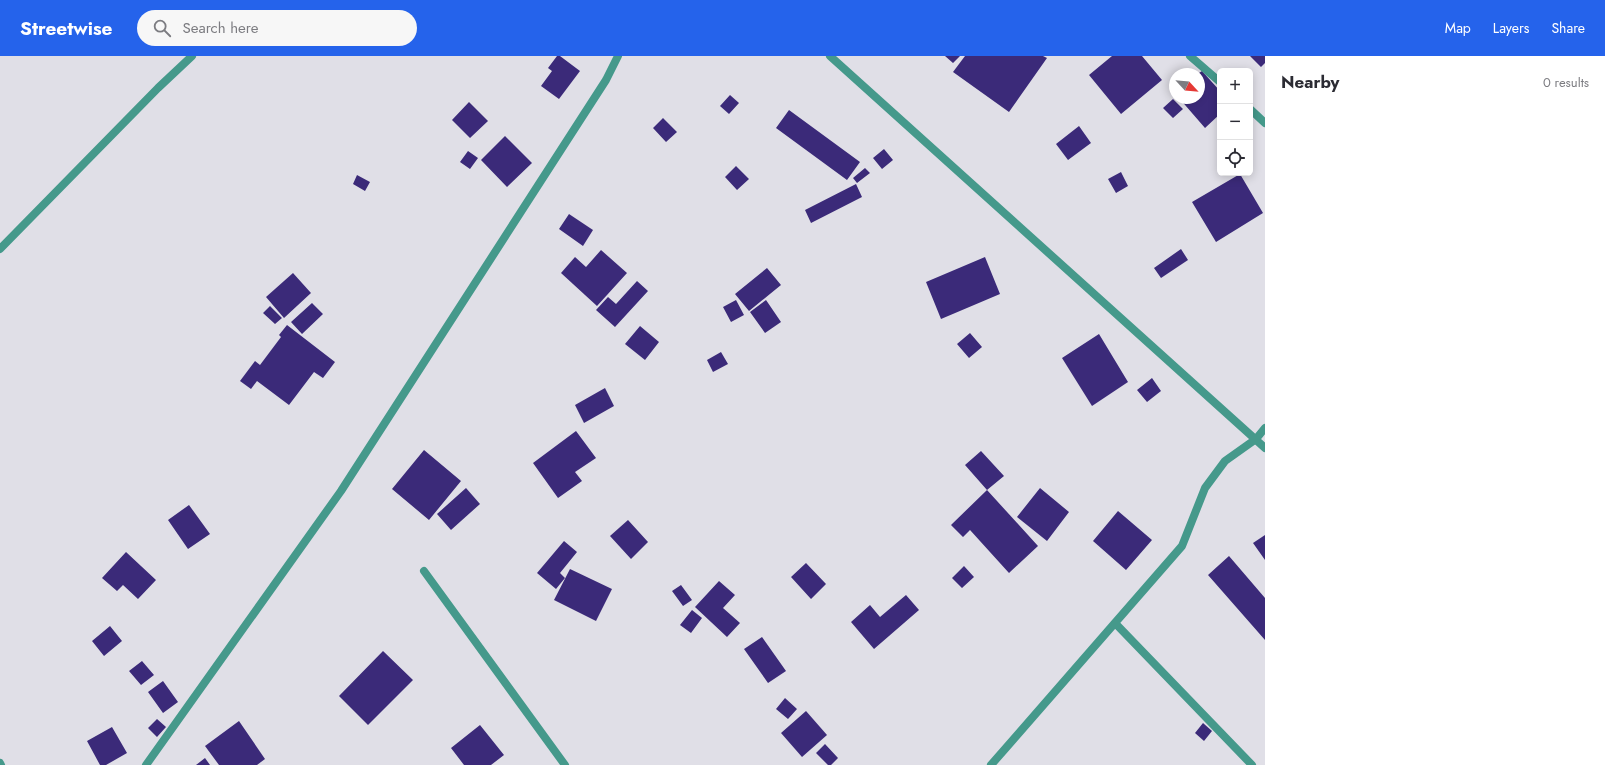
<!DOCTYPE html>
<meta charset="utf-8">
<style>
:root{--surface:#fff;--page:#f7f7f7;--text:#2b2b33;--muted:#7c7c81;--line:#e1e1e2;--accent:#2563eb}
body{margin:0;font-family:Jost,sans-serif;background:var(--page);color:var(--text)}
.controls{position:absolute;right:12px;top:12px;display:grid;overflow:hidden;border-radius:6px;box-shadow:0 2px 10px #0003}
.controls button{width:36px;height:36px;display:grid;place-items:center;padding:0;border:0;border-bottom:1px solid var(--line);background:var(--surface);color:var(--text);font:20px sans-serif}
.compass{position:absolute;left:1169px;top:12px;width:36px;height:36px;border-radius:50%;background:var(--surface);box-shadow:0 2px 10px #0003;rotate:116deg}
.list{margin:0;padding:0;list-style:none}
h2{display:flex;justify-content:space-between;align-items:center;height:52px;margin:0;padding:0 16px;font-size:17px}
h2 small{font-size:13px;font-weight:400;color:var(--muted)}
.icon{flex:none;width:22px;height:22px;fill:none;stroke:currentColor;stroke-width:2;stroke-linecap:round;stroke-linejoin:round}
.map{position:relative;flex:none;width:1265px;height:709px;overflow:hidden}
header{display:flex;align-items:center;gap:24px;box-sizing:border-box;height:56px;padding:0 20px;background:var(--accent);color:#fff}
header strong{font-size:19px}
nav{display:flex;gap:22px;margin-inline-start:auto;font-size:14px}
.search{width:280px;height:36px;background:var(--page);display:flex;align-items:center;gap:10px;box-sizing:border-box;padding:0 14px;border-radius:22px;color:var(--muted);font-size:15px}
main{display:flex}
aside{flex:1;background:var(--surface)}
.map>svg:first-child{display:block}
.building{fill:#3b2a79}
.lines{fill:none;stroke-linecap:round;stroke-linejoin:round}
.minor{stroke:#45998b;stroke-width:8}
</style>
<header>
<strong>Streetwise</strong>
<div class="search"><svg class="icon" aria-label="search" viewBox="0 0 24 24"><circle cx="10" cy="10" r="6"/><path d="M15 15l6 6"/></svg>Search here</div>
<nav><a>Map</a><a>Layers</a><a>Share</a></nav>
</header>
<main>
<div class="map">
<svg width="1265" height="709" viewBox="0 0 1265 709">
<rect width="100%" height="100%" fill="#e0dfe7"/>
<path class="building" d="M557 0H560L580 15 559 43 541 30 552 15 548 12Z
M945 0H960L953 7Z
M965 0H1043L1047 2 1009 56 953 16Z
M1112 0H1142L1162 24 1121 58 1089 19Z
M1250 0H1265V7L1261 11Z
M1202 15 1220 35V58L1205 72 1179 42H1199V17Z
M730 39 739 47 729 58 720 50Z
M1173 43 1183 53 1173 62 1163 52Z
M469 46 488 65 470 82 452 64Z
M789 54 860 106 847 124 776 72Z
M663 62 677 76 666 86 653 72Z
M1079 70 1091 87 1068 104 1056 88Z
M505 80 532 107 507 131 481 104Z
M884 93 893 104 882 113 873 102Z
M468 95 478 102 470 113 460 106Z
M736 110 749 123 737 134 725 121Z
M865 112 870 117 857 127 853 122Z
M1121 116 1128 130 1116 137 1108 123Z
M1240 118 1263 157 1216 186 1192 146Z
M357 119 370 126 365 135 353 128Z
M856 128 862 141 811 167 805 154Z
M569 158 593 174 583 190 559 173Z
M1181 193 1188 204 1161 222 1154 212Z
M601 194 627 217 597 250 561 217 575 201 586 211Z
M985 201 1000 238 941 263 926 226Z
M767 212 781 229 749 255 735 238Z
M293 217 311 237 284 262 266 241Z
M637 225 648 235 615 271 596 254 608 241 616 248Z
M736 244 744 259 731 266 723 251Z
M766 244 781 266 765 277 750 256Z
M312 247 323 258 302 278 291 266Z
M270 250 282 262 275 268 263 257Z
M287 269 335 306 323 322 314 316 289 349 257 325 251 333 240 325 255 305 260 309 281 281 279 279Z
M640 270 659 286 645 304 625 288Z
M970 277 982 291 969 302 957 288Z
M1099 278 1128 326 1092 350 1062 302Z
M721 296 728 308 713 316 707 304Z
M1152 322 1161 335 1147 346 1137 334Z
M605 332 614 350 584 367 575 349Z
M576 375 596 402 575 416 582 425 558 442 533 407Z
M424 394 461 425 429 464 392 433Z
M981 395 1004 420 987 434 965 409Z
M466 432 480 448 451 474 437 458Z
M1040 432 1069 456 1047 485 1017 461Z
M987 434 1038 490 1009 517 970 474 963 481 951 469Z
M189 449 210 478 188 493 168 464Z
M1118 455 1152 484 1126 514 1093 485Z
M628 464 648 486 631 503 610 480Z
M1265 479V504L1253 487Z
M564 485 577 496 560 517 565 522 556 533 537 517Z
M126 496 156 524 138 543 123 529 117 535 102 522Z
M1229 500 1265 542V584L1208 519Z
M806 507 826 528 811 543 791 521Z
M964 510 974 521 962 532 952 522Z
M570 513 612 533 596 565 554 544Z
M719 525 735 539 723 552 740 567 727 581 695 551Z
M681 529 692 544 683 550 672 535Z
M906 539 919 554 874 593 851 566 870 549 880 561Z
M692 554 702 562 691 577 680 569Z
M110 570 122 585 104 600 92 585Z
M762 581 786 615 768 627 744 593Z
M383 595 413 624 368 669 339 640Z
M142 605 154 619 141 629 129 615Z
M163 625 178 646 163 657 148 636Z
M785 642 797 653 788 663 776 653Z
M806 655 827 679 802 701 781 677Z
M157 663 166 671 157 681 148 672Z
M239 665 265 703 257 709H219L205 690Z
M1203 667 1212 675 1204 685 1195 677Z
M480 669 504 699 491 709H464L451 692Z
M112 671 127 697 106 709H100L87 685Z
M825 688 838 702 831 709H828L816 697Z
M205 702 210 709H196Z"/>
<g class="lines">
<path class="minor" d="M830 0 1265 392
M1190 0 1220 26
M1250 53 1265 67
M0 193 158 32 192 0
M424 515 565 709
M1115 567 1252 709
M0 707 1 709
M146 709 341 435 606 24 618 0
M991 709 1182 490 1205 432 1225 405 1256 383 1265 372"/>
</g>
</svg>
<div class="controls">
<button>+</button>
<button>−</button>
<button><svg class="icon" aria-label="locate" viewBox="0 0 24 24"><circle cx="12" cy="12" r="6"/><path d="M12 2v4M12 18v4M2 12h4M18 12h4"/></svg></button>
</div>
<svg class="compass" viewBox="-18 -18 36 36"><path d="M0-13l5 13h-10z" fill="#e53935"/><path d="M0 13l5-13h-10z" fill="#7c7c81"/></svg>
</div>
<aside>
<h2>Nearby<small>0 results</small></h2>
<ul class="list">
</ul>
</aside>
</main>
